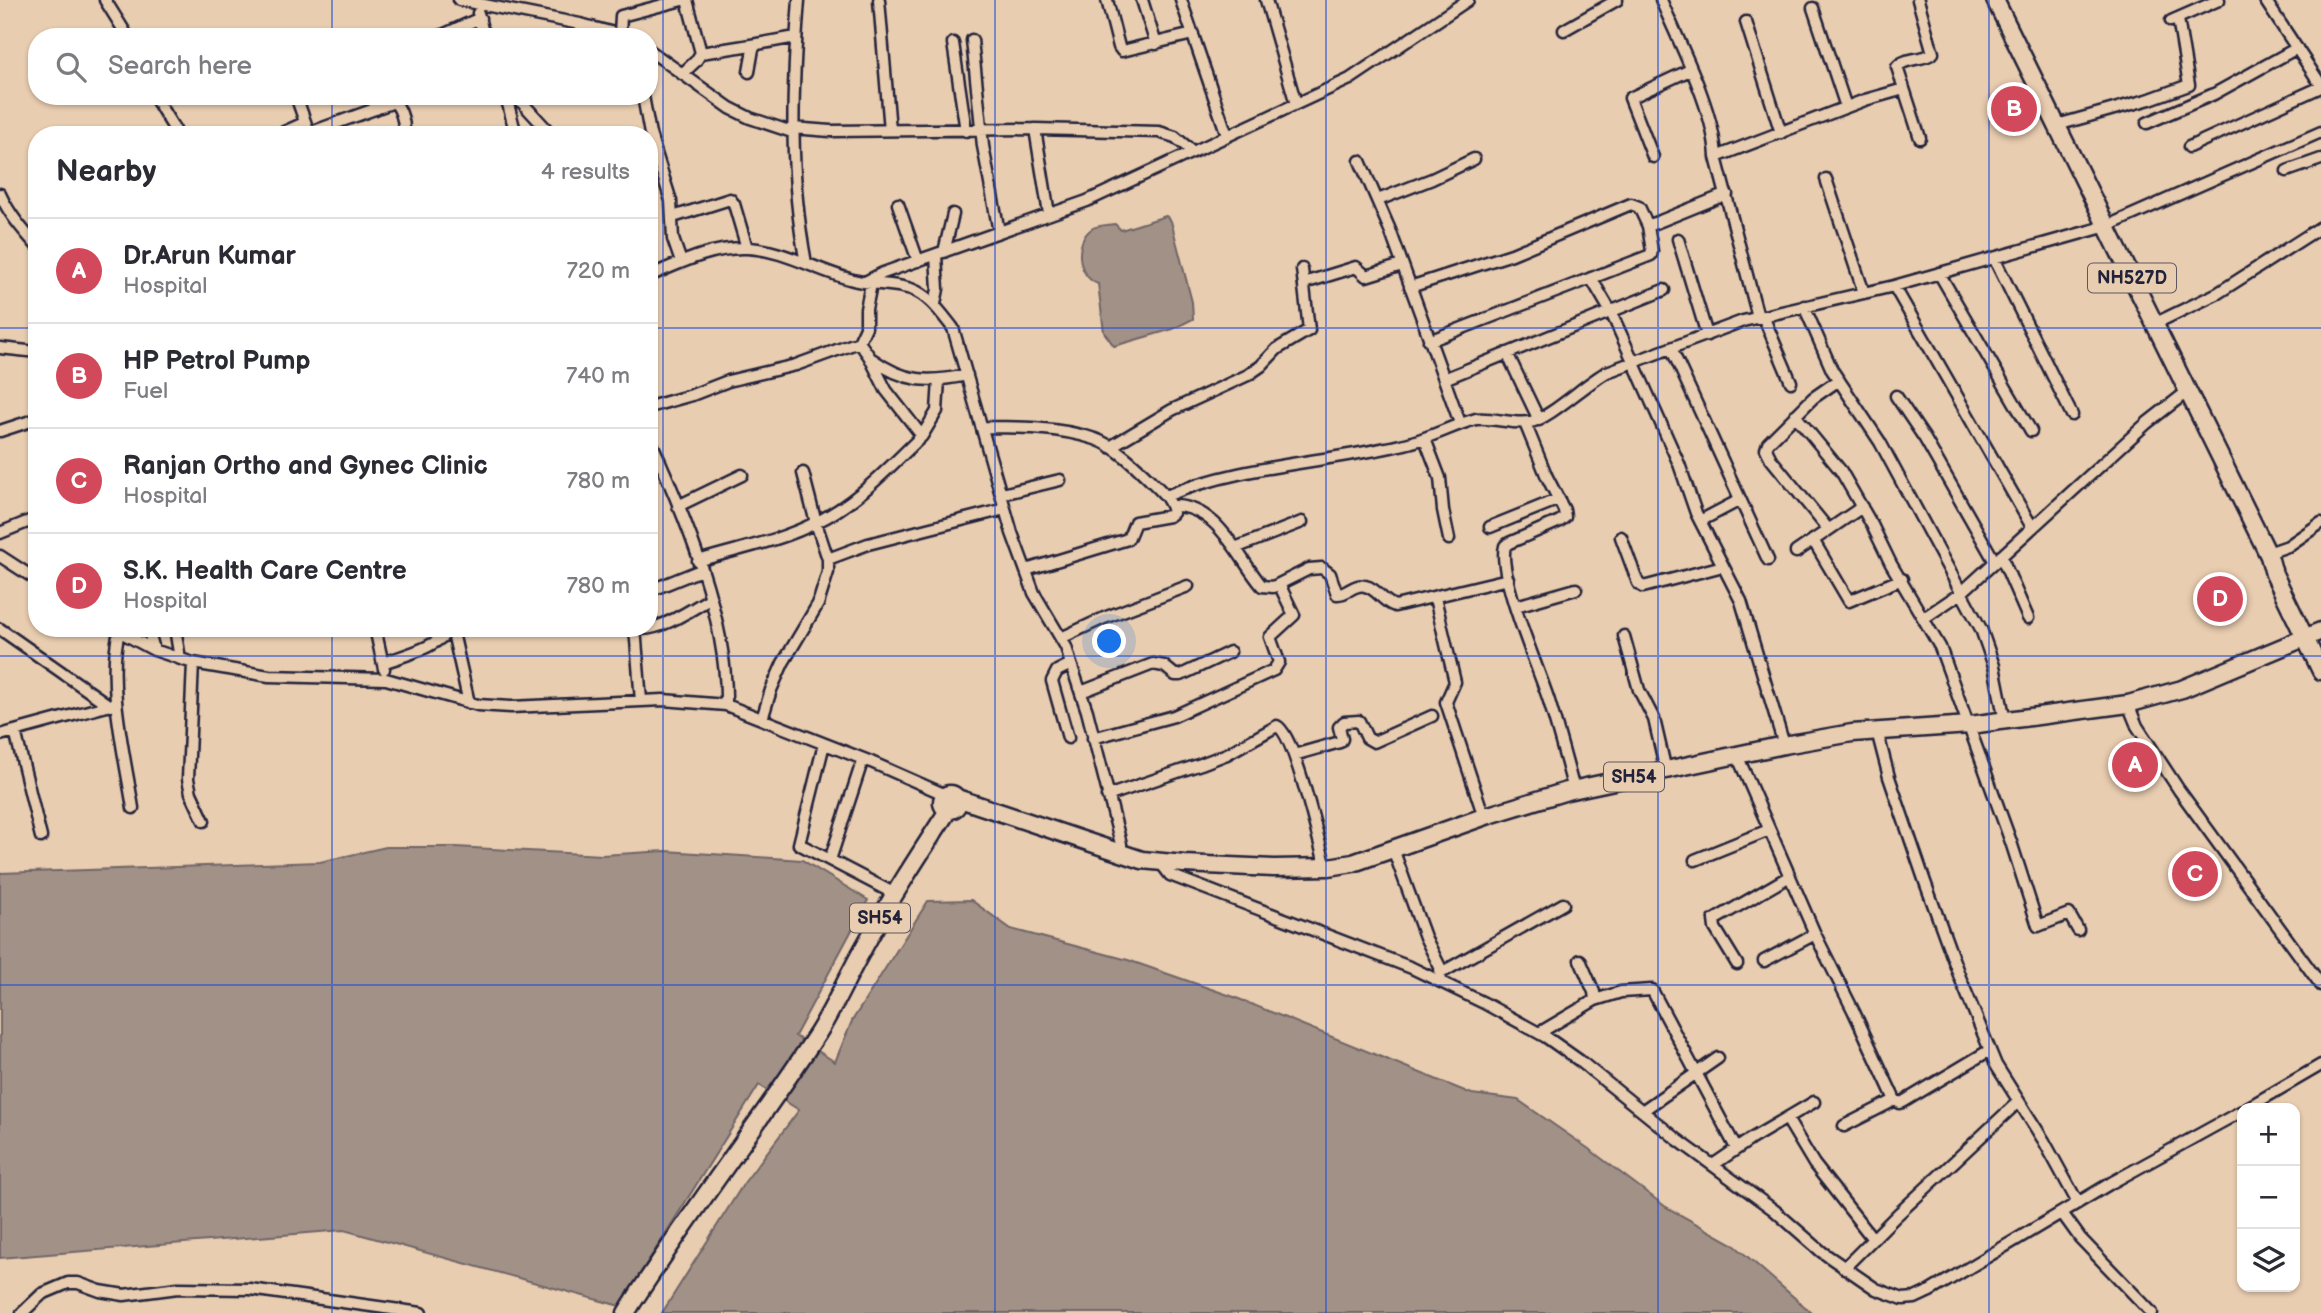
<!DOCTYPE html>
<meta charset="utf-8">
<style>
:root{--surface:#fff;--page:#f7f7f7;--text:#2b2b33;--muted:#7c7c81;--line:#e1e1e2;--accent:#d1495b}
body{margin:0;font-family:"Balsamiq Sans",sans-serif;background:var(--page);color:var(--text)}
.controls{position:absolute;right:21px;bottom:21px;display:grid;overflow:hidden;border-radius:14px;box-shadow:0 2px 5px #0004}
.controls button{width:63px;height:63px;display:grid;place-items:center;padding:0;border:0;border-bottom:2px solid var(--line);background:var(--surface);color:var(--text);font:35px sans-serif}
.you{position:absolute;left:1110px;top:642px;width:24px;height:24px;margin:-18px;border:5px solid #fff;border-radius:50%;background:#1a73e8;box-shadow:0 0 0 10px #1a73e833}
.badge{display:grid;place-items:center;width:46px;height:46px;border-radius:50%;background:var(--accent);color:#fff;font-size:23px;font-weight:700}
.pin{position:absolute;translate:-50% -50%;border:4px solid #fff;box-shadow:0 2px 7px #0006}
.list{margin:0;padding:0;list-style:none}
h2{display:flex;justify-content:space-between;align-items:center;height:91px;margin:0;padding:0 28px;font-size:30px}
h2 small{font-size:23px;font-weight:400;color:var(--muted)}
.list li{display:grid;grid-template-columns:46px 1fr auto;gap:21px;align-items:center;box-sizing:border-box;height:105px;padding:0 28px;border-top:2px solid var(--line)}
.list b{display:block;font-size:26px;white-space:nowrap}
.list p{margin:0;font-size:23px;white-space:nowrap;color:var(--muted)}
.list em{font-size:23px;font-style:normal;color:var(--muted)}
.icon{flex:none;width:38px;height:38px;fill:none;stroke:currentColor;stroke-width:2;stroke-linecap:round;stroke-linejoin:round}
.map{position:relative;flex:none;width:2321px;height:1313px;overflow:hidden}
.search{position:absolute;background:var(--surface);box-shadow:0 2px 5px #0004;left:28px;top:28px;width:630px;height:77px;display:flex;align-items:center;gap:18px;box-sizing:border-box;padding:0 24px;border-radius:28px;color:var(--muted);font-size:26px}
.panel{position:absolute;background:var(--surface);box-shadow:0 2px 5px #0004;left:28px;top:126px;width:630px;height:511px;border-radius:28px}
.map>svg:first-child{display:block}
.water{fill:#a29186;stroke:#6f6568;stroke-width:2}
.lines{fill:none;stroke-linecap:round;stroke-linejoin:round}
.minor-casing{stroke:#22223b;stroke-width:15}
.primary-casing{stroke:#22223b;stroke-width:21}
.trunk-casing{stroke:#22223b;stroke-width:21}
.minor{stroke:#e9cdb0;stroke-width:10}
.primary{stroke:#e9cdb0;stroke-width:16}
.trunk{stroke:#e9cdb0;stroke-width:16}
.grid{fill:none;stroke:#1d4ed8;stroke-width:2;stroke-opacity:0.55}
.labels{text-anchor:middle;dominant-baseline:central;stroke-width:5;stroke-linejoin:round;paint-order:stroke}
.shield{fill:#e9cdb0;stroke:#5e555e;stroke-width:2}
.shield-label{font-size:18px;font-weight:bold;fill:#22223b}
</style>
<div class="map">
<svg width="2321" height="1313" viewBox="0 0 2321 1313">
<rect width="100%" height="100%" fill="#e9cdb0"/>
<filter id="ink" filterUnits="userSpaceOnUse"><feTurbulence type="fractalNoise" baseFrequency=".0143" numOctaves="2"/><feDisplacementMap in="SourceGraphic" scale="14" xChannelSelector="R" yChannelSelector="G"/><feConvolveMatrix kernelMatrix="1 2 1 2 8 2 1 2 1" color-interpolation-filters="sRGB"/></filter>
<g filter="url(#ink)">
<path class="water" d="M1166 216 1171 221 1192 302 1193 319 1173 329 1114 346 1104 332 1098 284C1077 277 1073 240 1093 228 1098 225 1108 225 1115 224L1121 230Z
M386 847H456L602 855 666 851 802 860 868 900 795 1036 835 1062 852 1021 928 901 971 900 1011 929 1128 960 1234 997 1472 1094 1518 1100 1589 1149 1666 1207 1733 1244 1812 1313H662L744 1183 799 1110 759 1085 620 1306 344 1230 0 1258V873L320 862Z"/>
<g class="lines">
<defs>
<path id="minor" d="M105 0 128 37
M459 0 580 24 629 37
M799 0C792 89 789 175 806 263
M879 0 890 130
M1107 0 1119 47 1122 51 1193 34
M1142 0 1156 44
M1181 0 1227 135
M1266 0 1296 104
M1661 0C1680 45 1714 109 1716 157L1758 317
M1918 0 1933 53C1923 61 1905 57 1897 67L1920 138
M2265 0 2321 85
M1813 8 1846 107
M478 13 484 37
M2171 21 2219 0
M1746 22 1781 133
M1564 30 1617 0
M620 34 621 16 682 0
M438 37 480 18
M972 40 983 146 999 232
M953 43 966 131
M649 50 730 108 750 118 792 132
M701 53 757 44
M749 72 753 49 757 44 796 37
M682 74 696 61 701 53 687 0
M154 96 178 135
M296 96 309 133 394 102C401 108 406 125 403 135
M373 96 376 109
M506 96 516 135
M516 96 552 135
M643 96 650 134 671 201 673 239 681 262
M2147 123 2214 94 2297 48
M2057 125 2150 99 2189 85 2178 19
M792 128 830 131 1035 129 1159 132 1175 137 1192 151
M1035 129 1049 214
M277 135 304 123
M2189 147 2321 87
M1653 157 1630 98 1690 70
M1716 157 1865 100 1904 89
M1360 161 1390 230 1460 423
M2287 171 2321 159
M1826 179 1864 293
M0 194C9 214 22 229 37 246
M1378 200 1432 179 1474 159
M898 204 918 261
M673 217 730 199 734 204 747 248
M1678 239 1707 335
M944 252 953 214
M1994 258 2072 415
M1939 273 2031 431
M649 276C680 263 712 247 746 248 783 249 817 271 853 280 871 285 893 283 911 289 930 296 941 313 953 328L1012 533 1034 593 1066 647 1071 664 1087 711 1121 844V854
M1591 278 1611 312 1633 361 1679 464 1696 513 1741 601 1784 745
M865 282 883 273 1087 201 1264 119 1350 79 1468 0
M1304 283 1356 267 1366 276 1402 265
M1894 286 2032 527
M1410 287 1512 254 1631 204 1639 207 1648 226
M935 304 938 289 936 255
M1804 306 1832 370 1880 442 1981 629 1994 666 2005 721
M1763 316 1791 382
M2154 324 2218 293 2321 227
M1429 341 1651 255 1652 251 1648 226 1727 194
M0 348 37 352
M1671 348 1768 560
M1507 353 1539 420
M872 359C905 383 929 383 967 375
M1444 379 1664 290
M1896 396 1925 439 1995 562
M649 407 692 395 728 381 796 365 859 342 866 327V309L871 284
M1795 415 1841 471 1872 525 1891 564 1940 647 2011 842 2038 926 2069 914 2078 930
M1525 423 1547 477 1564 510 1565 517 1560 521 1509 543 1505 546C1497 575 1539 669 1549 701 1558 730 1566 760 1574 790
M982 427C1019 427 1059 427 1095 439 1116 446 1137 467 1152 482 1161 491 1171 499 1173 513L1169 516 1135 522 1128 539 1026 570
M0 431 37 419
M922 436 937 411 939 380
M649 437C685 516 728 618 726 705
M1425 439 1440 478 1443 510 1449 539
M1110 447 1172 410 1248 375 1261 366 1277 349 1309 330 1302 269
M1002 494 1060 480
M1166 496C1240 465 1323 463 1400 445 1427 440 1450 426 1476 419 1494 417 1512 425 1530 422 1548 420 1586 383 1607 372L1743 321 1894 286 2107 226 2321 132
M678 506 742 475
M1172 506C1217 504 1237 556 1262 586L1273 587 1309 569 1322 568 1330 574 1337 594C1347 595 1354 583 1365 586 1377 588 1382 602 1395 606L1508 579
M1700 521 1740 500
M1490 527 1559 499
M1828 529 1771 459 1766 449 1768 443 1813 398 1839 380
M0 533 37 518
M1621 537 1638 583 1643 587 1723 566
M1813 540 1849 601 1902 579
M1235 548 1302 522
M1796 552 1862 507
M2268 553 2288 546 2321 523
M0 556 37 580
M2001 556 2028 618
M828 559 868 544 1005 509
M698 561C737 549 781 541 817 522 858 502 889 467 922 436L886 390 869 356 859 342
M649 591 701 570
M1435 598 1455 682 1446 702 1484 817
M1516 606 1576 589
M1924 618 1961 593 2147 423 2188 391
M113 628 154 650 193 663 269 676 386 679 478 705 511 707 663 700 726 705 871 762 946 795
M148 628 154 650
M175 628 180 659
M375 628 384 669
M452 628 469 703
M635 628 641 701
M637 628C656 634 694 608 711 598
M0 629 110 706
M119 632C106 681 125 757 133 808
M1624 636 1639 690 1654 719 1666 771
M1061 638 1104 618 1188 586
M193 663 188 779 191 793 204 821
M383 663C404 655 438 648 450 628
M1081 692 1153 664 1164 666 1175 675H1181L1230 652
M2128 704 2137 726 2179 790 2321 985
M762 719 771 690 783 663 818 604 828 572V559L816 523 803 473
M15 731 41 837
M1877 731 1889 777 1925 882 1959 975 1996 1065 2044 1141 2078 1203
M0 735 114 704
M1068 738 1052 681 1057 671 1071 664
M1093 738 1174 716 1274 670 1279 662 1270 637 1294 615 1279 584
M824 744 799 844 895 894
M1294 755 1340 742 1342 739 1339 727 1344 722 1359 721 1367 738 1374 742 1432 716
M1737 755 1815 934 1854 1012 1895 1100 1900 1103 1903 1102 1990 1050
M1107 796 1201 764 1227 754 1277 726C1295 734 1319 844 1326 867
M1393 849 1425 937 1440 967 1441 982
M830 860 863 759
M1695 860 1769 830
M1160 862 1170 875 1412 968 1484 1003 1546 1037 1580 1061 1678 1140 1774 1210 1822 1252 1876 1289 1903 1299 1915 1298 1930 1291 2111 1183 2242 1111
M1764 961 1815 934
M1737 964 1715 928 1714 920 1790 876
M1441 973 1563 904
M1595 1000 1621 992 1652 990 1736 1148
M1539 1033 1595 1000 1594 992 1580 960
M2247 1108 2321 1065
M1642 1111 1718 1058
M1787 1119 1814 1164 1873 1239
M1844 1126 1895 1100
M1713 1165 1751 1139 1814 1102
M2062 1213 2080 1238 2152 1313
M1844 1268 1897 1215 2018 1102
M22 1313 42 1294 68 1283H78L100 1291 124 1295 178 1288 250 1289 421 1313"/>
<path id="primary" d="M942 802a8 8 0 1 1 16 0a8 8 0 1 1-16 0Z
M957 798 1142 860 1184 864 1274 868 1329 867 1353 863 1489 815 1567 791 1784 745 1852 733 1970 725 2128 704 2182 689 2321 631
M626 1313C686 1217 756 1128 818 1033 835 1006 847 977 863 949 889 901 919 855 949 809"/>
<path id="trunk" d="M1995 0 2269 556 2274 574 2321 671"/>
</defs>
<use href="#minor" class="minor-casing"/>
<use href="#primary" class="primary-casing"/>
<use href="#trunk" class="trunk-casing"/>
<use href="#minor" class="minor"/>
<use href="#primary" class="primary"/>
<use href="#trunk" class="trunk"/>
</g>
</g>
<path class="grid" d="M332 0V37M663 0V1313M995 0V1313M1326 0V1313M1658 0V1313M1989 0V1313M332 96V135M0 328H37M649 328H2321M332 628V1313M0 656H2321M0 985H2321"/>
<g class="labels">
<g class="shield">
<rect x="2088" y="263.5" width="88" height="29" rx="5"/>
<rect x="1604" y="762.5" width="60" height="29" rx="5"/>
<rect x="850" y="903.5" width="60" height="29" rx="5"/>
</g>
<g class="shield-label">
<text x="2132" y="278">NH527D</text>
<text x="1634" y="777">SH54</text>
<text x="880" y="918">SH54</text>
</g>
</g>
</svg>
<div class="controls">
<button>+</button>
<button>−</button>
<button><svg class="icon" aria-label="layers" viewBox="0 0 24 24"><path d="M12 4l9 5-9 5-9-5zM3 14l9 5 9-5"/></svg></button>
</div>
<div class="you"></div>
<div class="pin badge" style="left:2135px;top:765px">A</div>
<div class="pin badge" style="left:2014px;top:109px">B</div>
<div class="pin badge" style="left:2195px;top:874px">C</div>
<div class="pin badge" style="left:2220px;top:599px">D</div>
<div class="search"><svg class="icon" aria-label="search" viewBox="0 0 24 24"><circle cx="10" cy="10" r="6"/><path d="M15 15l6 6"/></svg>Search here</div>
<section class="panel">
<h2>Nearby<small>4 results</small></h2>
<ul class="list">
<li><span class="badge">A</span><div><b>Dr.Arun Kumar</b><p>Hospital</p></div><em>720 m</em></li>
<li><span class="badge">B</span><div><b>HP Petrol Pump</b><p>Fuel</p></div><em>740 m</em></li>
<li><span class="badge">C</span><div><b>Ranjan Ortho and Gynec Clinic</b><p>Hospital</p></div><em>780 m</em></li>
<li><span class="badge">D</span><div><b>S.K. Health Care Centre</b><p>Hospital</p></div><em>780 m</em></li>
</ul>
</section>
</div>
